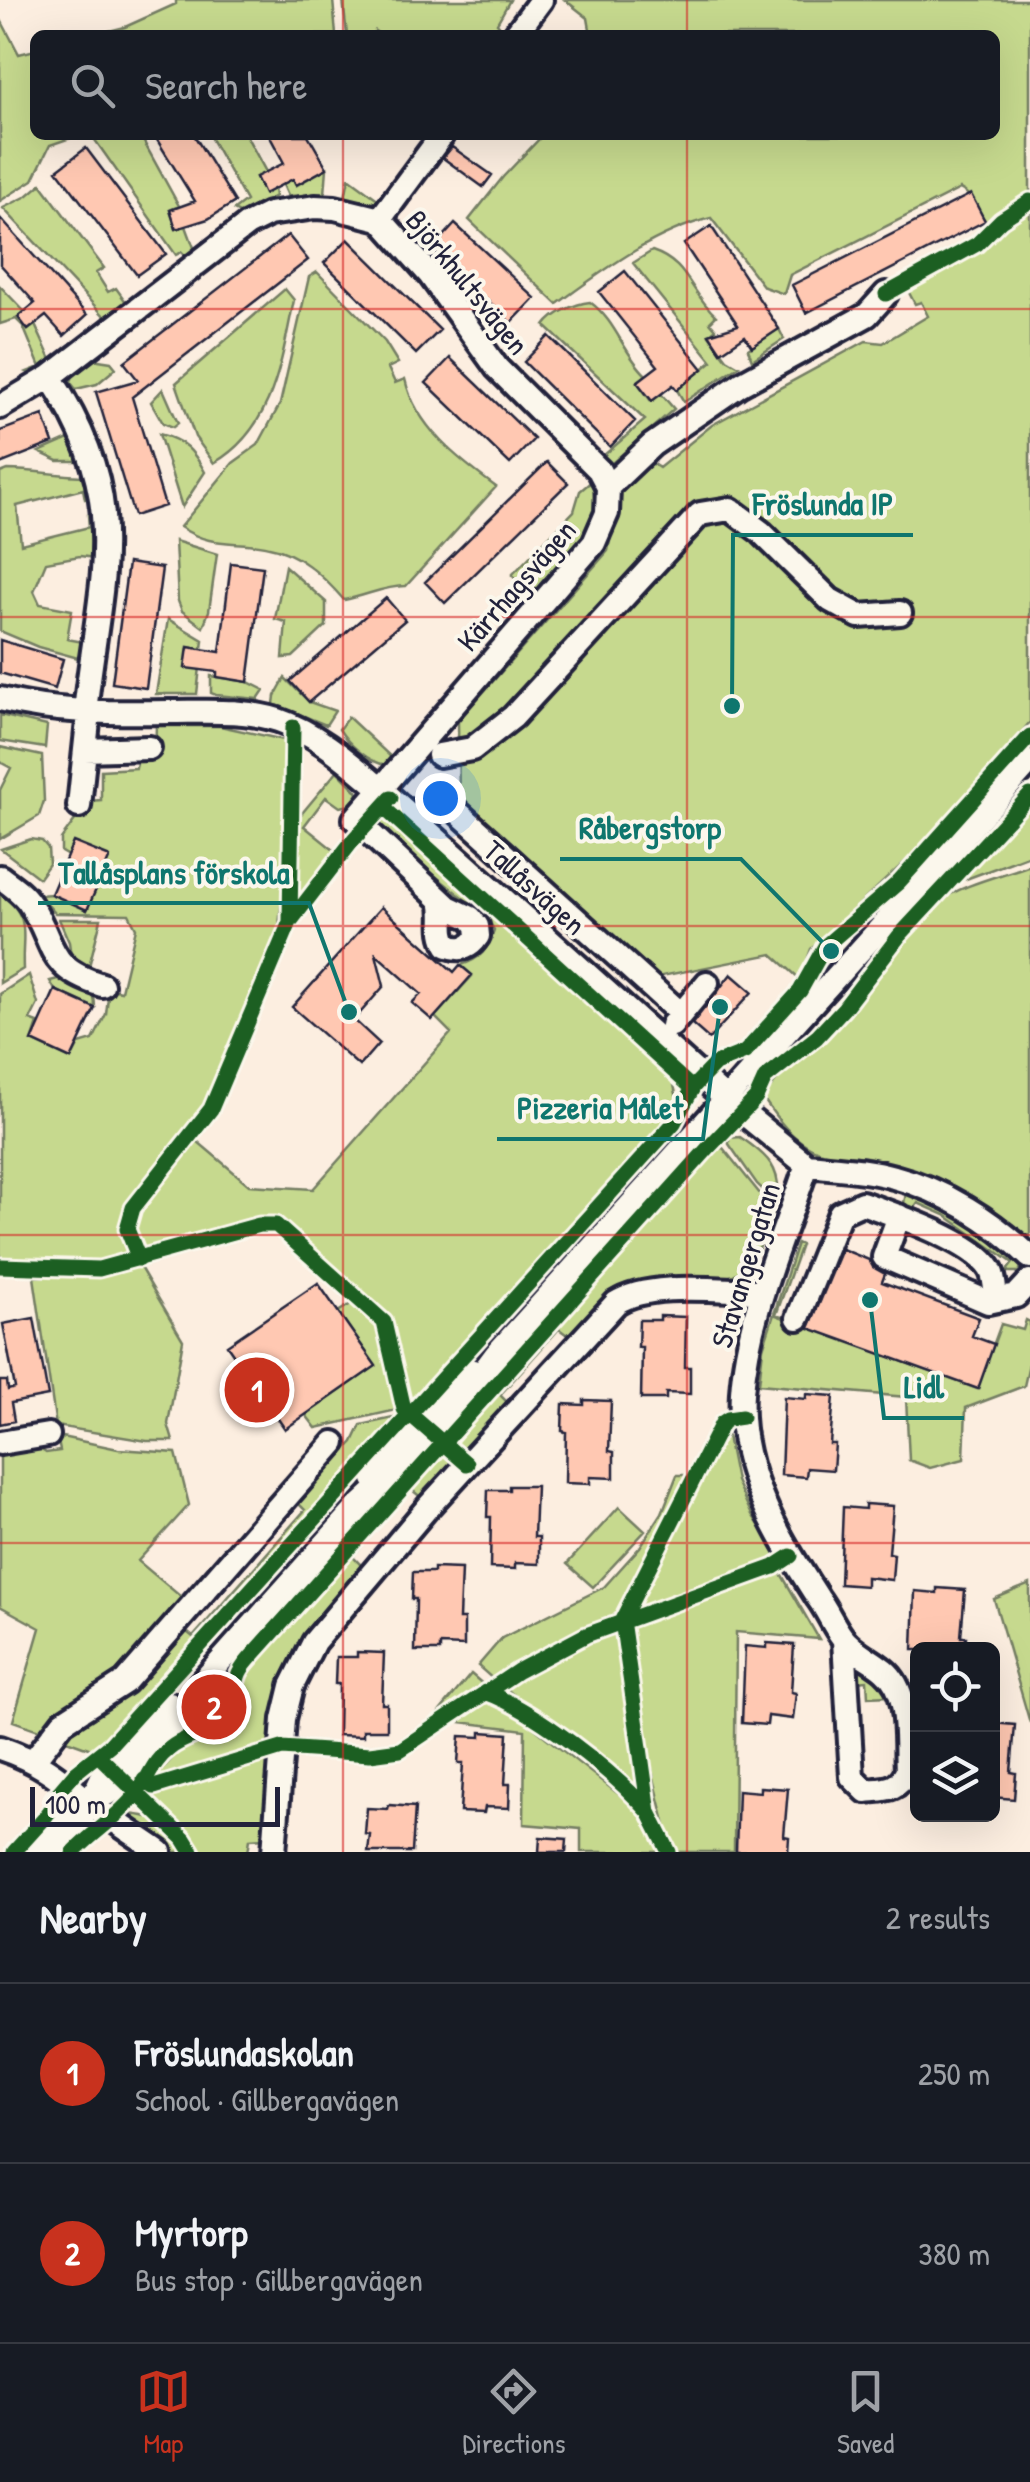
<!DOCTYPE html>
<meta charset="utf-8">
<style>
:root{--surface:#171b24;--page:#20242c;--text:#f1f3f6;--muted:#9ea1a6;--line:#363941;--accent:#c8321e}
body{margin:0;font-family:"Patrick Hand",sans-serif;background:var(--page);color:var(--text)}
.controls{position:absolute;right:30px;bottom:30px;display:grid;overflow:hidden;border-radius:15px;box-shadow:0 10px 40px #0002}
.controls button{width:90px;height:90px;display:grid;place-items:center;padding:0;border:0;border-bottom:2px solid var(--line);background:var(--surface);color:var(--text);font:50px sans-serif}
.scale{position:absolute;left:30px;bottom:25px;width:250px;box-sizing:border-box;padding-left:10px;border:5px solid #22223b;border-top:0;font-size:28px;line-height:35px;white-space:nowrap;color:#22223b;-webkit-text-stroke:8px #fbf7ec;paint-order:stroke}
.you{position:absolute;left:440px;top:798px;width:35px;height:35px;margin:-25px;border:8px solid #fff;border-radius:50%;background:#1a73e8;box-shadow:0 0 0 15px #1a73e833}
.badge{display:grid;place-items:center;width:65px;height:65px;border-radius:50%;background:var(--accent);color:#fff;font-size:32px;font-weight:700}
.pin{position:absolute;translate:-50% -50%;border:5px solid #fff;box-shadow:0 2px 10px #0006}
.list{margin:0;padding:0;list-style:none}
h2{display:flex;justify-content:space-between;align-items:center;height:130px;margin:0;padding:0 40px;font-size:42px}
h2 small{font-size:32px;font-weight:400;color:var(--muted)}
.list li{display:grid;grid-template-columns:65px 1fr auto;gap:30px;align-items:center;box-sizing:border-box;height:180px;padding:0 40px;border-top:2px solid var(--line)}
.list b{display:block;font-size:38px;white-space:nowrap}
.list p{margin:0;font-size:32px;white-space:nowrap;color:var(--muted)}
.list em{font-size:32px;font-style:normal;color:var(--muted)}
.icon{flex:none;width:55px;height:55px;fill:none;stroke:currentColor;stroke-width:2;stroke-linecap:round;stroke-linejoin:round}
.map{position:relative;flex:none;width:1030px;height:1852px;overflow:hidden}
.search{position:absolute;background:var(--surface);box-shadow:0 10px 40px #0002;left:30px;right:30px;top:30px;height:110px;display:flex;align-items:center;gap:25px;box-sizing:border-box;padding:0 35px;border-radius:15px;color:var(--muted);font-size:38px}
.sheet{height:490px;background:var(--surface)}
nav{display:flex;justify-content:space-around;align-items:center;box-sizing:border-box;height:140px;border-top:2px solid var(--line);background:var(--surface);font-size:28px;color:var(--muted)}
nav a{display:grid;justify-items:center;gap:5px}
nav .on{color:var(--accent)}
.map>svg:first-child{display:block}
.green{fill:#c6d98e;stroke:#747e64;stroke-width:2.5}
.building{fill:#ffc8b2;stroke:#22223b;stroke-width:2.5}
.lines{fill:none;stroke-linecap:round;stroke-linejoin:round}
.minor-casing{stroke:#22223b;stroke-width:30}
.minor{stroke:#fbf7ec;stroke-width:22}
.cycleway-casing{stroke:#fbf7ec;stroke-width:21}
.cycleway{stroke:#1b5e20;stroke-width:15}
.grid{fill:none;stroke:#d62828;stroke-width:2.5;stroke-opacity:0.55}
.labels{text-anchor:middle;dominant-baseline:central;stroke-width:8;stroke-linejoin:round;paint-order:stroke}
.street-label{font-size:30px;fill:#22223b;stroke:#fbf7ec}
.leader{fill:none;stroke:#0f766e;stroke-width:4}
.callout-dot{fill:#0f766e;stroke:#fbf7ec;stroke-width:4}
.callout-label{font-size:32px;text-anchor:middle;font-weight:bold;fill:#0f766e;stroke:#fbf7ec;stroke-width:8;stroke-linejoin:round;paint-order:stroke}
</style>
<div class="map">
<svg width="1030" height="1852" viewBox="0 0 1030 1852">
<rect width="100%" height="100%" fill="#fceee0"/>
<filter id="ink" filterUnits="userSpaceOnUse"><feTurbulence type="fractalNoise" baseFrequency=".01" numOctaves="2"/><feDisplacementMap in="SourceGraphic" scale="20" xChannelSelector="R" yChannelSelector="G"/><feConvolveMatrix kernelMatrix="1 2 1 2 8 2 1 2 1" color-interpolation-filters="sRGB"/></filter>
<g filter="url(#ink)">
<path class="green" d="M176 0H333L336 35H93L125 27 176 4Z
M343 0H510L497 23 505 32 503 35H381L375 31 374 35H347Z
M565 0H1030V196L990 225C976 215 977 197 960 189L790 275 784 294 764 287 711 218C654 232 604 270 557 304L469 220 503 177 543 135H995V35H591L588 18Z
M0 18 19 54 35 50V135H79L50 145 33 180 0 201Z
M101 135H140L179 206 170 210 176 228 186 226 196 253 188 259 182 252 176 255 95 140Z
M209 135H246L266 172 256 177 264 193 274 188 275 196 243 215 234 210 246 201Z
M327 168 325 194 288 196 280 178 290 173 297 185Z
M349 178 379 200 365 204 345 198Z
M41 184 104 268 96 273 108 292 116 288 129 306 109 321 3 208 27 196Z
M1030 210V722L923 845 811 949 800 979 772 954 657 977 459 798 458 721 608 551 621 485 647 460 659 468 712 425 866 341 883 343 928 316 921 302 915 304 906 287 981 248 1002 225Z
M652 251C688 263 689 291 716 316L710 322 716 329 709 335 727 359 739 366 684 402 677 390 712 361 633 263Z
M317 272 385 342 398 363 388 368 395 383 405 379C416 427 458 459 496 487L406 586C384 586 366 596 344 600 322 575 299 552 265 546 230 540 212 548 180 527L233 463 258 445 280 404 309 277Z
M0 286 25 312 18 317 28 330 35 325 53 364 36 376 27 372 40 367 23 326 16 319 0 324Z
M285 289 294 300C281 362 273 429 214 463L195 437 176 383Z
M590 302C616 321 623 353 646 375L637 382 651 401 661 394 674 409 612 463 603 456 645 420 545 326C554 313 574 304 590 302Z
M779 329 784 339 752 360 748 349Z
M92 359 111 362 116 368 97 384 76 389 71 383 74 370Z
M163 389 178 423 173 427 163 423 151 402Z
M159 434C184 440 193 450 205 472L182 507Z
M71 438 81 461H58L39 452Z
M8 470C35 470 59 476 86 476L92 497 85 499 83 489 17 506 21 544 89 527 88 515H93L95 558 80 556 46 562 34 591 40 604 72 610 67 639 83 642 78 658 38 647 0 631V473Z
M592 481 596 510 592 530 533 599 512 575 574 511 580 491Z
M175 541 217 554 209 611 203 627 182 611 178 601Z
M285 566 326 602V626L293 657 283 658 286 622 275 619Z
M168 619 203 640 197 694H156Z
M211 676 248 682 264 690 258 699 216 695 211 693Z
M285 678 309 702 335 711 326 725 274 704 275 696Z
M0 715 47 726 45 748 0 741Z
M348 717 392 758 386 765C368 762 348 744 339 729Z
M156 726H220L284 740V879L279 925 203 1117 127 1207 123 1233 130 1255C90 1272 42 1264 0 1262V994L29 975 38 1004 30 1020 38 1023 32 1041 71 1059 79 1044 93 1040 106 1014 109 989 121 991 136 928 129 914 55 913 39 895 51 894 87 909 109 858 68 856 61 852V839L89 801 101 800V770L136 768 138 756 155 755Z
M0 747 42 756 44 801 39 816 0 839V790L11 768 0 762Z
M337 771 357 791 359 797 350 805 340 807 326 797 304 826 335 851 349 834 351 836 293 911 298 818Z
M1030 803V855L958 882Z
M383 815 672 1076 678 1103 675 1112 410 1403 391 1322 279 1219 266 1218 145 1252C137 1238 132 1228 137 1212L197 1141 249 1185 313 1189 451 1033 435 1017 472 976 461 965C481 959 488 950 494 930L487 917 378 830 373 824Z
M31 839 42 841 48 848 49 864 39 878 1 849Z
M1030 865V1239C985 1201 930 1172 872 1158 855 1154 834 1158 818 1151 793 1141 777 1119 763 1098 783 1068 811 1053 834 1028 870 989 895 936 937 903 962 884 1001 876 1030 865Z
M0 892C33 920 21 930 23 969L0 983Z
M59 919H101L88 970 72 963 69 942Z
M69 976C87 984 95 987 95 1008L55 990 50 981Z
M740 1137C767 1155 783 1169 777 1203L757 1184 729 1144V1138Z
M723 1148 773 1210C751 1283 737 1281 665 1281 653 1281 638 1280 626 1284 603 1291 585 1320 570 1337L559 1329 500 1395 509 1404 463 1455 451 1443 453 1437 714 1149Z
M906 1193C940 1199 999 1238 1022 1265L1019 1272H1006L1013 1263 945 1215 918 1203 912 1212 908 1211 904 1203Z
M797 1243 801 1245 776 1315 977 1389 1001 1324 1023 1330 1026 1320 1030 1322V1359L1024 1386 966 1408 964 1459 930 1468 909 1460 906 1397 759 1384 763 1348Z
M138 1264 183 1340 168 1424 173 1441H147L56 1426 34 1277 112 1272Z
M356 1301 382 1325 401 1403 397 1410 316 1428 306 1415 375 1366 338 1312Z
M398 1417 399 1420 104 1742 94 1750 61 1738 183 1629 193 1637 305 1510 296 1501 353 1442 361 1425Z
M726 1431 736 1481 751 1513 780 1557 629 1614Z
M57 1436 118 1449 176 1453 189 1505 138 1561 186 1601 122 1670 39 1730 13 1721 40 1628 0 1606V1449L31 1443 46 1453 60 1451Z
M446 1451 458 1461 423 1499 412 1490 353 1557 363 1567 309 1629 288 1664 272 1746 168 1778 154 1779 178 1752 216 1735 245 1700 246 1674 348 1554Z
M677 1475H690L615 1615 564 1639 495 1681 478 1666 502 1638 604 1587 640 1547 662 1513Z
M619 1507 645 1531 593 1587 567 1564Z
M779 1570 819 1639 736 1632 734 1852H677L670 1841C651 1770 634 1699 630 1625Z
M1030 1584V1723L994 1599Z
M609 1633 617 1634 639 1794 504 1687Z
M858 1668 887 1687 889 1696 868 1697 867 1680 855 1681Z
M471 1674 486 1687 425 1729Z
M493 1696 644 1814 662 1852H581V1829L524 1824 525 1730 459 1722Z
M271 1756 264 1838 250 1839 248 1852H200L190 1834 150 1794Z
M127 1814C160 1816 168 1824 185 1852H165L122 1817Z"/>
<path class="building" d="M154 135H194L235 202 208 219 176 229 170 210 195 201Z
M269 135H308L327 168 296 185 293 179 264 194 256 177 284 163Z
M452 147 492 175 483 187 443 158Z
M86 148 166 254 137 275 57 170Z
M971 194 985 221 806 313 792 285Z
M0 218 87 315 64 336 46 316 28 330 18 317 35 303 0 264Z
M455 224 535 298 511 323 432 249Z
M711 226 779 329 752 347 745 336 721 352 709 334 738 325 684 244Z
M288 235 308 260 132 397 165 506 134 516 96 392 138 380 124 362Z
M348 239 440 330 416 354 324 263Z
M625 271 703 369 677 390 673 385 652 401 637 382 658 366 599 292Z
M549 336 635 421 610 447 524 362Z
M450 358 534 439 510 464 426 383Z
M43 415 53 443 0 464V431Z
M547 462 568 483 445 603 425 582Z
M128 563 162 568 146 688 112 683Z
M231 563 263 567 248 682 217 677V672L185 668 188 647 220 652Z
M386 598 405 620 309 702 290 681Z
M0 640 63 659 55 689 0 673Z
M73 842 110 857 87 910 51 894Z
M381 907 454 972 460 965 472 975 432 1020 412 1003 421 994 376 954 384 986 354 1020 379 1043 359 1066 292 1007Z
M731 974 752 992 709 1039 692 1024Z
M55 990 95 1008 71 1059 32 1041Z
M842 1249 869 1260 873 1267 885 1274 882 1282 979 1318 972 1336 994 1344 978 1389 809 1328Z
M318 1283 376 1366 285 1429 227 1345Z
M660 1316 686 1317 685 1367H690V1394L666 1393V1399H641L642 1347H638L639 1320H660Z
M34 1318 48 1396 11 1403 14 1421 0 1424V1381H7L8 1390 15 1388 3 1324Z
M806 1394 834 1396 830 1444H835L833 1470 807 1468 806 1477 781 1475 784 1397 806 1399Z
M584 1400 611 1401 609 1451 614 1452V1478L590 1477V1484L565 1483 566 1432 562 1431 563 1404 584 1405Z
M509 1486H536L534 1537H539V1564L515 1563V1569L490 1568 491 1517H487L488 1490H509Z
M865 1504 893 1506 889 1553 894 1554 892 1580 866 1577V1586L840 1584 843 1507 865 1509Z
M434 1568 461 1569 459 1619H464V1646L440 1645V1651H415L416 1599H412L413 1572H434Z
M937 1588 965 1590 961 1637H966L965 1650H913L915 1591 937 1593Z
M767 1643 794 1645 791 1692 796 1693 793 1719 768 1716 767 1725 742 1723 745 1646 767 1648Z
M357 1652 384 1653 382 1704H387V1730H363V1736L338 1735 339 1684H335L336 1657H357Z
M992 1723 1015 1725 1011 1772 1016 1773 1014 1799 992 1797Z
M481 1732 508 1734 505 1784H510L509 1808 485 1807 484 1813 460 1812 463 1763H458L460 1736 481 1737Z
M760 1787 788 1789 784 1836 789 1837 788 1852H736L738 1790 760 1792Z
M389 1805 415 1807 412 1852H368L370 1835 365 1834 367 1808 388 1809Z
M540 1837 567 1839 566 1852H539Z"/>
<g class="lines">
<defs>
<path id="minor" d="M515 35 541 0
M380 219 442 135
M50 377C133 504 100 574 85 712
M0 407 50 377 247 225 269 214 315 207 335 208 380 219 430 275 497 368 599 470 608 487
M0 699C56 713 113 713 170 712 205 712 243 709 278 720 317 733 350 763 381 789L727 1100 807 1165C783 1239 747 1315 742 1393 737 1470 778 1536 818 1598 827 1610 833 1625 842 1637 852 1651 871 1659 884 1670 911 1692 905 1739 907 1771 898 1791 885 1789 866 1791L852 1777 844 1640
M85 750 149 748
M439 755 472 749 513 717 700 514 730 509 761 532 830 600 859 616 900 613
M439 795 681 1014
M79 806 89 712
M0 877C11 885 23 893 30 904 57 945 44 967 102 985
M441 901C446 918 438 930 448 946 462 951 470 948 478 936L477 926 471 918 448 907 355 819 594 543 607 513 608 487 652 445 741 384 867 315 886 294
M672 1025 707 983
M807 1165C835 1168 866 1169 894 1177 944 1190 993 1221 1030 1257
M899 1216 884 1257 988 1302 1016 1296 1030 1281
M798 1318 840 1213 862 1203C893 1214 973 1241 990 1269 995 1277 995 1291 996 1300
M0 1443 48 1435
M374 1479 419 1422 473 1371
M0 1748C39 1761 57 1776 88 1801 111 1820 136 1835 160 1852
M34 1760 63 1722 125 1682 334 1443
M39 1852 63 1820 113 1790 148 1755 189 1705 201 1683 357 1508 435 1436 496 1354 1030 762
M59 1852 76 1832 101 1779 170 1704
M274 1852 284 1719 292 1686 314 1642 428 1507 616 1303C649 1281 723 1291 763 1291"/>
</defs>
<use href="#minor" class="minor-casing"/>
<use href="#minor" class="minor"/>
<defs>
<path id="cycleway" d="M886 294 977 244 1001 220 1030 201
M383 807 692 1088
M290 922 293 727
M139 1259 127 1229 133 1208 211 1109 290 922 354 839 391 798
M0 1266 99 1269 259 1225H276L384 1322 404 1409 467 1464
M485 1692C535 1710 614 1772 649 1812
M99 1756 184 1839 192 1852
M144 1780 154 1787 282 1748 370 1754 400 1750 518 1671 586 1635 774 1567 791 1556
M14 1852 43 1820 52 1808 53 1799 76 1772 110 1745 674 1123 694 1086 715 1064 745 1052 800 991 825 946 899 882 1030 736
M74 1852C94 1831 119 1817 137 1793 149 1778 153 1761 169 1749 188 1733 212 1735 229 1713 239 1700 233 1691 238 1677 240 1669 246 1663 251 1657L709 1147 756 1098 765 1078 817 1037 844 1008 899 936 1030 795
M669 1852 649 1812 622 1620 722 1423 728 1419 742 1417"/>
</defs>
<use href="#cycleway" class="cycleway-casing"/>
<use href="#cycleway" class="cycleway"/>
</g>
</g>
<path class="grid" d="M343 0V35M687 0V35M343 135V1852M687 135V1852M0 309H1030M0 617H1030M0 926H1030M0 1235H1030M0 1543H1030"/>
<g class="labels">
<g class="street-label">
<text transform="translate(468 282) rotate(51)">Björkhultsvägen</text>
<text transform="translate(516 585) rotate(-49)">Kärrhagsvägen</text>
<text transform="translate(535 887) rotate(42)">Tallåsvägen</text>
<text transform="translate(745 1265) rotate(-73)">Stavangergatan</text>
</g>
</g>
<path class="leader" d="M732 706L733 535H913M831 951L741 859H560M349 1012L309 903H38M720 1007L703 1139H497M870 1300L884 1418H964"/>
<g class="callout-dot">
<circle cx="732" cy="706" r="10"/>
<circle cx="831" cy="951" r="10"/>
<circle cx="349" cy="1012" r="10"/>
<circle cx="720" cy="1007" r="10"/>
<circle cx="870" cy="1300" r="10"/>
</g>
<g class="callout-label">
<text x="823" y="515">Fröslunda IP</text>
<text x="650" y="839">Råbergstorp</text>
<text x="174" y="884">Tallåsplans förskola</text>
<text x="600" y="1119">Pizzeria Målet</text>
<text x="924" y="1398">Lidl</text>
</g>
</svg>
<div class="controls">
<button><svg class="icon" aria-label="locate" viewBox="0 0 24 24"><circle cx="12" cy="12" r="6"/><path d="M12 2v4M12 18v4M2 12h4M18 12h4"/></svg></button>
<button><svg class="icon" aria-label="layers" viewBox="0 0 24 24"><path d="M12 4l9 5-9 5-9-5zM3 14l9 5 9-5"/></svg></button>
</div>
<div class="scale">100 m</div>
<div class="you"></div>
<div class="pin badge" style="left:257px;top:1390px">1</div>
<div class="pin badge" style="left:214px;top:1707px">2</div>
<div class="search"><svg class="icon" aria-label="search" viewBox="0 0 24 24"><circle cx="10" cy="10" r="6"/><path d="M15 15l6 6"/></svg>Search here</div>
</div>
<section class="sheet">
<h2>Nearby<small>2 results</small></h2>
<ul class="list">
<li><span class="badge">1</span><div><b>Fröslundaskolan</b><p>School · Gillbergavägen</p></div><em>250 m</em></li>
<li><span class="badge">2</span><div><b>Myrtorp</b><p>Bus stop · Gillbergavägen</p></div><em>380 m</em></li>
</ul>
</section>
<nav>
<a class="on"><svg class="icon" aria-label="map" viewBox="0 0 24 24"><path d="M3 6l6-2 6 2 6-2v14l-6 2-6-2-6 2zM9 4v14M15 6v14"/></svg>Map</a>
<a><svg class="icon" aria-label="directions" viewBox="0 0 24 24"><path d="M12 3l9 9-9 9-9-9zM9 14v-3h6M13 9l2 2-2 2"/></svg>Directions</a>
<a><svg class="icon" aria-label="saved" viewBox="0 0 24 24"><path d="M7 4h10v16l-5-4-5 4z"/></svg>Saved</a>
</nav>
